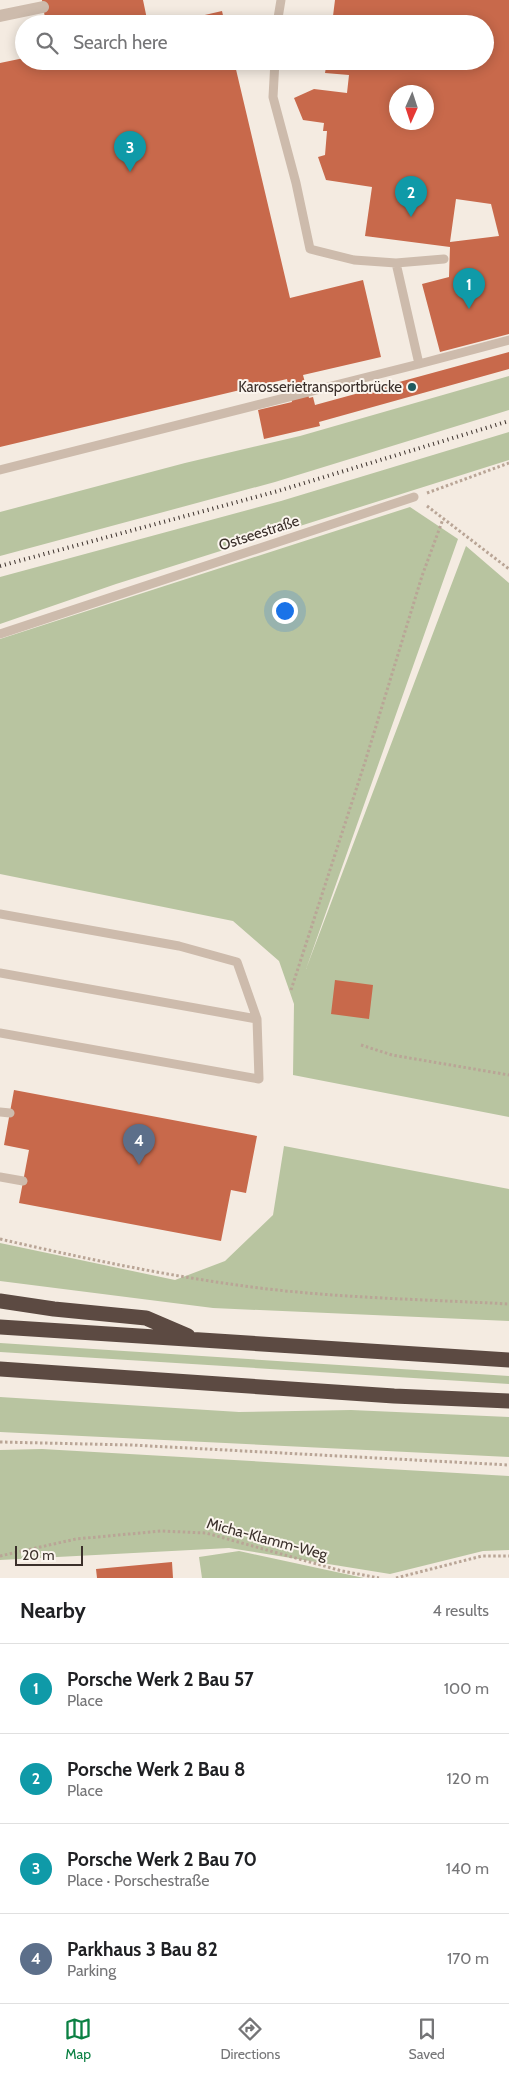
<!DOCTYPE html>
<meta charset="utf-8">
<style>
:root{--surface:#fff;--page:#f6f6f6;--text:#202124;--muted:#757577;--line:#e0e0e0;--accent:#0b8043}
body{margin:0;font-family:Cabin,sans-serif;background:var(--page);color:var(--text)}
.compass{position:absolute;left:389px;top:85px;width:45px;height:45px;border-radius:50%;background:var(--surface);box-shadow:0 2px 12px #0003;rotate:183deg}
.scale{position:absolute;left:15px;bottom:12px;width:68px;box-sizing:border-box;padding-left:5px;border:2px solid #3b302b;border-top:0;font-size:14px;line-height:18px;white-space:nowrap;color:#3b302b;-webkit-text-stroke:4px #fbf5ee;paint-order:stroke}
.you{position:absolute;left:284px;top:610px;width:18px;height:18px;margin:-12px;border:4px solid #fff;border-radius:50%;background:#1a73e8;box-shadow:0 0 0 8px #1a73e833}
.badge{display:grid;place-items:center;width:32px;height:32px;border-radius:50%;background:var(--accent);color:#fff;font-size:16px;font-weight:700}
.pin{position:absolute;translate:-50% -41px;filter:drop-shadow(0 1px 2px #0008)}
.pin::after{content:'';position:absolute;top:26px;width:18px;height:15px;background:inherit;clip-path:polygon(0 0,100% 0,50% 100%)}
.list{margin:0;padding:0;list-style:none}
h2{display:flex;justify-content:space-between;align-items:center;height:65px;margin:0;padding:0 20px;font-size:21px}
h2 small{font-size:16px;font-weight:400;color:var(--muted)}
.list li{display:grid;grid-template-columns:32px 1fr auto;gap:15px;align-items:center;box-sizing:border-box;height:90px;padding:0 20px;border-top:1px solid var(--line)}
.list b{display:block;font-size:19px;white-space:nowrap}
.list p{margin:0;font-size:16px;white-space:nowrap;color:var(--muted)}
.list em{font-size:16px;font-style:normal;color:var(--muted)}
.icon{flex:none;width:28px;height:28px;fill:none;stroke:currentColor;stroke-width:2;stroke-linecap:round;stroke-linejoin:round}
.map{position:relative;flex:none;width:509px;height:1578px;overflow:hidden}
.search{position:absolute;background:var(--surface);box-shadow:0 2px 12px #0003;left:15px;right:15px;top:15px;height:55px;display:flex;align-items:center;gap:12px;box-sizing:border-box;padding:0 18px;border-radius:28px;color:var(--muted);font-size:19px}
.sheet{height:425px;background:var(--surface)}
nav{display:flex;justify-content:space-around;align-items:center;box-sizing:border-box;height:70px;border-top:1px solid var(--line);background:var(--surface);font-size:14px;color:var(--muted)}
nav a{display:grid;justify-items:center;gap:2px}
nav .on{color:var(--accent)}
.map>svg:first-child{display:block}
.green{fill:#b8c4a0}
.building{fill:#c8694b;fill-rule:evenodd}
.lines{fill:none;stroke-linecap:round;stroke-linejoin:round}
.path{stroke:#b9a596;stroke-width:3;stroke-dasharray:2.5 2.5;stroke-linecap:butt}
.lane{stroke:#cdbbac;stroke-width:9}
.street{stroke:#cdbbac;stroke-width:12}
.highway{stroke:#5c4a42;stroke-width:15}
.rail{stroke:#3b302b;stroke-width:4;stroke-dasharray:1 4;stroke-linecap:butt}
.poi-dot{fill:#1f5a5e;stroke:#fbf5ee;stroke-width:2}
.labels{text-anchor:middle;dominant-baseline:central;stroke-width:4;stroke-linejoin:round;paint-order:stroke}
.poi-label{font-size:15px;fill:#3b302b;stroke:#fbf5ee;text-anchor:end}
.street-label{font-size:15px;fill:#3b302b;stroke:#fbf5ee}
</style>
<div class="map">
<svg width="509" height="1578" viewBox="0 0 509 1578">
<rect width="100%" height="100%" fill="#f4ebe1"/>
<path class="green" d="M509 376V410L275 482 0 556V512L185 463 300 436Z
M509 432V460L116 584 0 624V577L281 501Z
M410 507 458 539 306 969 466 546 509 583V1117L293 1075 294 1004 279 961 233 921 0 874V639Z
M284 1146 509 1189V1321L213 1308 0 1281V1243L175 1280 225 1261 273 1215Z
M0 1343 509 1376V1384L0 1352Z
M0 1397 239 1412 351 1410 509 1417V1457L0 1432Z
M42 1449 509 1476V1550L483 1551 390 1574 229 1548 0 1560V1450Z
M239 1551 364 1578H202L199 1557Z"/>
<path class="building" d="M42 0H143L148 24H46Z
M335 0H509V334L440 352 422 284 449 277 450 247 365 236 372 187 326 180 318 157 325 155 327 131H323L324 123 303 120 294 98 314 89 347 93 349 75 325 73 327 61H485V24H332ZM396 92H426V122H396ZM456 199 491 204 499 236 450 242Z
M222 11 225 24H170V23Z
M24 58V61H234L290 298 363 280 381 357 303 375 309 398 313 397 315 405 509 352V369L319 422 320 426 264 439 258 410 292 402 287 379 0 447V63Z
M335 980 373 985 369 1019 331 1014Z
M14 1090 257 1136 246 1193 231 1190 221 1241 19 1203 29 1150 4 1145Z
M172 1562 173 1578H97L96 1569Z"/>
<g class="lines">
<path class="path" d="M427 493 509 463
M427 506 509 569
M291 990 365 762 422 576 443 519
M361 1045 392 1055 509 1075
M0 1239C78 1257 158 1274 237 1285 327 1298 419 1299 509 1304
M0 1442 131 1445 509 1465
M0 1556 76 1539 161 1531 206 1533 342 1571 379 1578
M396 1578 482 1556H509"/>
<path class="lane" d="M277 24 281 0
M275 61 273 97 296 183 310 249 354 260 396 263 444 259
M396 263 419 364 509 340
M0 470 419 364
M0 634 414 497
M0 914 179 946 237 962 257 1019 259 1079 0 1033
M0 973 257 1019
M0 1112 10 1113
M0 1177 23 1181"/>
<path class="street" d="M0 16 43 7"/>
<path class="highway" d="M0 1301 54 1309 146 1318 188 1336
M0 1327 509 1360
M0 1369 394 1396 509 1401"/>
<path class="rail" d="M0 566 278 491 509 421"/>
</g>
<circle class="poi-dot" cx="412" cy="387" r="5"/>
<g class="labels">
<g class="poi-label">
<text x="402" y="387">Karosserietransportbrücke</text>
</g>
<g class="street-label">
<text transform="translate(259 533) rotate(-18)">Ostseestraße</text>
<text transform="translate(267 1539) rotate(15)">Micha-Klamm-Weg</text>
</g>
</g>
</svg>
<svg class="compass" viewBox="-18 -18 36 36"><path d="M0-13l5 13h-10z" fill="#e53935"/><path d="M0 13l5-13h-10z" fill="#757577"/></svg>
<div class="scale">20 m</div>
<div class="you"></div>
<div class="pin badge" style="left:469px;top:309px;background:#0f9aa8">1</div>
<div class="pin badge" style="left:411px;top:217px;background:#0f9aa8">2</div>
<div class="pin badge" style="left:130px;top:172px;background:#0f9aa8">3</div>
<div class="pin badge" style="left:139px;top:1165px;background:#5c6f8a">4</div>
<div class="search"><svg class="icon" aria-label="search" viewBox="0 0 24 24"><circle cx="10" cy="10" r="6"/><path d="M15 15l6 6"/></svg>Search here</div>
</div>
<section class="sheet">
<h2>Nearby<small>4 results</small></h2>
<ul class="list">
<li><span class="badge" style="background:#0f9aa8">1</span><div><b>Porsche Werk 2 Bau 57</b><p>Place</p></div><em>100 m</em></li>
<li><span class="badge" style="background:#0f9aa8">2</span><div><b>Porsche Werk 2 Bau 8</b><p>Place</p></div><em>120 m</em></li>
<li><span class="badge" style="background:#0f9aa8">3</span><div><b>Porsche Werk 2 Bau 70</b><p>Place · Porschestraße</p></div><em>140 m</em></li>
<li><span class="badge" style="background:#5c6f8a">4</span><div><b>Parkhaus 3 Bau 82</b><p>Parking</p></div><em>170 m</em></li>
</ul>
</section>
<nav>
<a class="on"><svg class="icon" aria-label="map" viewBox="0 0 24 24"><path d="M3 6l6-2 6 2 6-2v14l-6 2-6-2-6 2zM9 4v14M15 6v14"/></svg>Map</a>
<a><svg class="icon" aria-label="directions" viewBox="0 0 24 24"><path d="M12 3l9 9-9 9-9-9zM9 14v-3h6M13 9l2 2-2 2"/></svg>Directions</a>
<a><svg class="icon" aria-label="saved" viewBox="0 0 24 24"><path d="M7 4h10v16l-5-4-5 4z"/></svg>Saved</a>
</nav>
